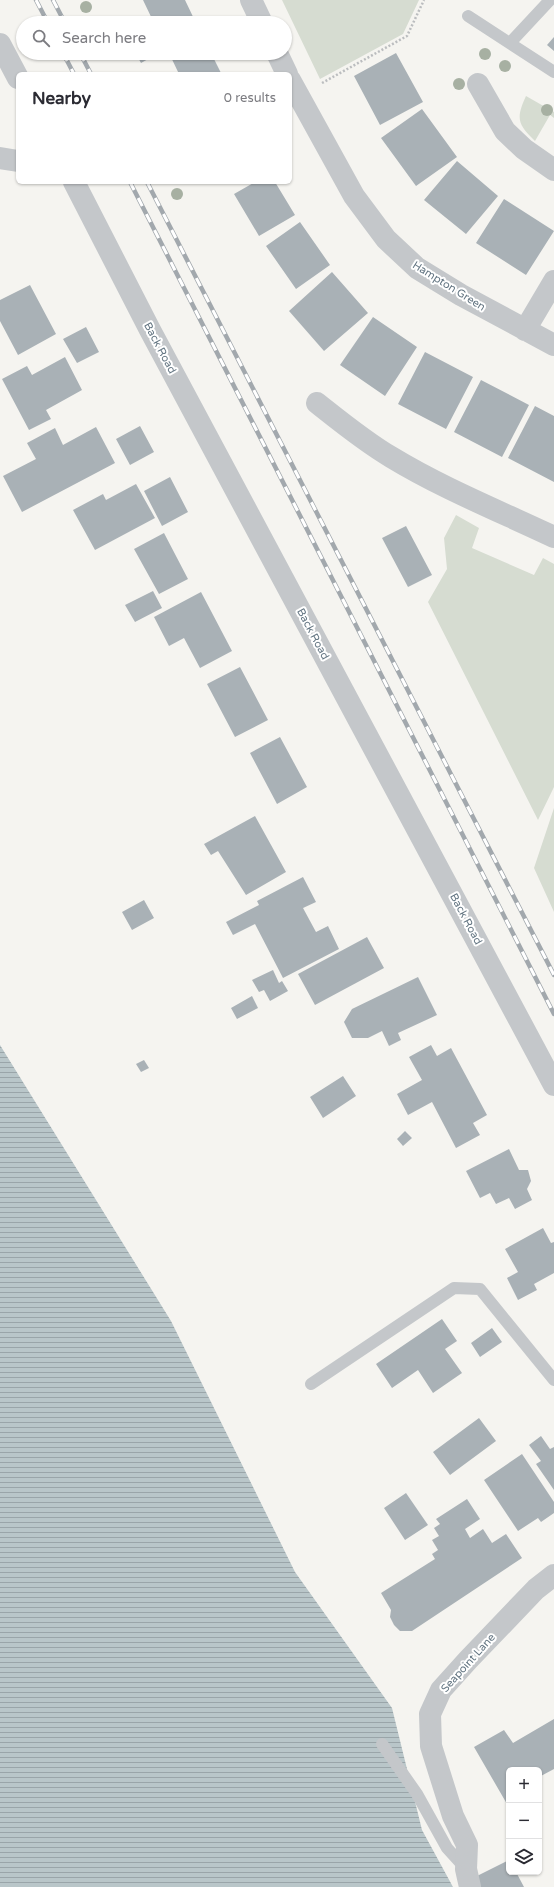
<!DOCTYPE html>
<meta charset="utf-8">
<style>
:root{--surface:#fff;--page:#f7f7f7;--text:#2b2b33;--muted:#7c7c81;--line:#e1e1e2}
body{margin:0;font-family:"Varela Round",sans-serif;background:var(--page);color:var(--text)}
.controls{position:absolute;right:12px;bottom:12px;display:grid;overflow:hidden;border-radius:6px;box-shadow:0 1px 3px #0004}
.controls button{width:36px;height:36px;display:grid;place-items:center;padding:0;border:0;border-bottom:1px solid var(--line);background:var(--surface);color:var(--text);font:20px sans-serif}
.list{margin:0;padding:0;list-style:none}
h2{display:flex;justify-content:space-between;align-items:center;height:52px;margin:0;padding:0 16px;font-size:17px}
h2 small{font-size:13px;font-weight:400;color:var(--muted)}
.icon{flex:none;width:22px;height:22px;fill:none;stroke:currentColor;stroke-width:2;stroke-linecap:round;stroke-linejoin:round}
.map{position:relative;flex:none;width:554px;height:1887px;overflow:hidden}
.search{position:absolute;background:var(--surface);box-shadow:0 1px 3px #0004;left:16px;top:16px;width:276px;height:44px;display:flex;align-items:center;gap:10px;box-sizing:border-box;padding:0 14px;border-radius:22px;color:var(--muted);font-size:15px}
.panel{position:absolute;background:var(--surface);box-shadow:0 1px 3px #0004;left:16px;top:72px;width:276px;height:112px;border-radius:6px}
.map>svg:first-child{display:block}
.grass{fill:#d6dcd1}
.water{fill:url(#water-rules)}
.building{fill:#a9b1b6}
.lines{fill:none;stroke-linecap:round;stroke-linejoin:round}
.path{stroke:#bbbdbf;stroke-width:2.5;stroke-dasharray:2 2;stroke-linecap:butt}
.service{stroke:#c4c7ca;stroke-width:12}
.minor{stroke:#c4c7ca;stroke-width:22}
.tertiary{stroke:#c4c7ca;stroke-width:22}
.rail-casing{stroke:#a2a8ad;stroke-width:4.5}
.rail{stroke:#fff;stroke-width:3;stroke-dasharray:9;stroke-linecap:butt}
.tree{fill:#a7b0a2}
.labels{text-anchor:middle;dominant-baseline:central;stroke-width:4;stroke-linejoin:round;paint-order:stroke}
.street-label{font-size:11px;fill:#637582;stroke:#fff}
</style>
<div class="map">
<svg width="554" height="1887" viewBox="0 0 554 1887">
<defs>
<pattern id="water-rules" width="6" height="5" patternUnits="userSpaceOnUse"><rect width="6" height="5" fill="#b9c6c9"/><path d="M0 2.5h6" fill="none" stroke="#9aa5a9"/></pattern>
</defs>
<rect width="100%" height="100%" fill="#f5f4f0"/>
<path class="grass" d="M282 0H419L403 34 320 79Z
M526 96 554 112V118L550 115 535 141C517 124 516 118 526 96Z
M456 515 479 528 472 548 534 575 543 558 554 564V787L538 820 428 602 447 569 444 538Z
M554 808V912L534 868Z"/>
<path class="water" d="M0 1045 171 1321 295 1572 392 1708 422 1830 453 1887H0Z"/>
<path class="building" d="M143 0H185L196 23H154Z
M554 37V51L547 45Z
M139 53H147L150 58 141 63 136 54Z
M169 53H211L221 73 179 74Z
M396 53 423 102 380 125 354 76Z
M422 109 457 157 416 186 381 138Z
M457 161 498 196 466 234 424 200Z
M255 182H275L295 215 259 236 234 194Z
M504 199 554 231 526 275 476 243Z
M300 222 330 265 296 289 266 246Z
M332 272 368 313 324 351 289 311Z
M30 285 56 334 18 355 0 321V300Z
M373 317 417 347 385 396 340 365Z
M86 327 99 352 77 363 63 339Z
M425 352 473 377 446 429 398 404Z
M65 357 82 390 46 410 51 419 29 430 2 379 27 366 32 375Z
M481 380 529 405 502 457 454 432Z
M535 406 554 416V482L508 458Z
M140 426 154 452 130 465 116 439Z
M96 427 115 463 22 512 3 476 36 459 27 443 55 428 63 445Z
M170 477 188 512 162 526 144 491Z
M136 484 155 518 95 550 73 510 103 494 106 500Z
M406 526 432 575 408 587 382 538Z
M164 533 188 579 159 594 134 549Z
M153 591 162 608 135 622 125 605Z
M201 592 232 651 200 668 184 638 169 646 154 617Z
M240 667 268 720 235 737 207 684Z
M280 737 307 787 277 804 250 753Z
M255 816 286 872 246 895 218 851 211 855 204 844Z
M303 877 316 902 303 908 316 932 328 926 339 949 283 978 255 924 233 935 226 922 259 905 257 901Z
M144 900 154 918 132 930 122 912Z
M367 937 384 968 315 1005 298 974Z
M273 970 279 983 282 981 288 991 270 1001 264 990 259 992 252 980Z
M418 977 437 1015 398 1033 401 1040 389 1046 382 1031 368 1038H352L344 1022 352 1009Z
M252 996 258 1008 237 1019 231 1008Z
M431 1045 437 1056 451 1048 487 1115 473 1123 480 1135 456 1148 432 1102 408 1115 397 1094 422 1080 409 1057Z
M144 1060 149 1068 141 1072 136 1064Z
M343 1076 356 1096 323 1118 310 1097Z
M405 1131 412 1138 403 1146 397 1139Z
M509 1149 519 1170H528L531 1181 527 1189 532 1200 515 1209 509 1198 496 1204 490 1193 480 1198 466 1171Z
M543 1228 551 1243 554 1242V1273L534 1284 537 1290 518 1300 507 1278 518 1272 505 1249Z
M442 1319 457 1341 445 1349 462 1373 433 1393 418 1370 392 1388 376 1364Z
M492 1328 502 1342 480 1357 471 1343Z
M479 1418 496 1441 450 1475 433 1452Z
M541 1436 550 1449 554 1447V1490L536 1464 541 1461 529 1445Z
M522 1454 554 1502V1513L541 1522 538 1518 518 1531 484 1480Z
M406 1493 428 1525 405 1540 384 1508Z
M467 1499 480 1519 465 1529 470 1538 483 1529 492 1543 506 1534 522 1558 412 1631H400L394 1625 390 1617 391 1610 381 1593 435 1559 432 1554 438 1550 432 1540 439 1536 434 1528 440 1524 436 1519Z
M554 1719V1769L539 1777V1770H509V1803L507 1804 474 1747 504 1730 513 1743Z
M509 1860V1872H516L524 1887H480L475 1877Z"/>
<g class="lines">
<path class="path" d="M322 83 407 36 424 0"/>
<path class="service" d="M468 16 554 72
M510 43 550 0
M311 1384 454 1288 480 1289 554 1380
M382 1744 417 1794 447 1848 466 1869"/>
<path class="minor" d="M251 0 262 23
M277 53 287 74
M290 80 354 196 386 239 417 268 461 295 554 345
M478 84 505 131 524 149 554 170
M0 158 18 161
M525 330 554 281
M317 403C341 422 364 441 391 457 442 488 499 511 554 537
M470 1887 466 1869 467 1845 453 1816 431 1746 430 1714 441 1690 468 1660 536 1589 554 1575"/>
<path class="tertiary" d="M0 44 18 78
M74 182 150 330 554 1085"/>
<defs>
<path id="rail" d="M36 0 48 23
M53 0 65 23
M63 53 74 74
M80 53 91 74
M130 182 554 1014
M147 182 554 975"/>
</defs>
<use href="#rail" class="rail-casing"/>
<use href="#rail" class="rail"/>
</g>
<g class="tree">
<circle cx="86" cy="7" r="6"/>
<circle cx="485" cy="54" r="6"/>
<circle cx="505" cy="66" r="6"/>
<circle cx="459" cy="84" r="6"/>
<circle cx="547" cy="110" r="6"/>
<circle cx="177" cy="194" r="6"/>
</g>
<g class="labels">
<g class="street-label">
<text transform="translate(449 286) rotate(32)">Hampton Green</text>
<text transform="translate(160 348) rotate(62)">Back Road</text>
<text transform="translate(313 634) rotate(62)">Back Road</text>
<text transform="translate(466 919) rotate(62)">Back Road</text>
<text transform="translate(468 1663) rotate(-48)">Seapoint Lane</text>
</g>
</g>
</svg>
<div class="controls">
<button>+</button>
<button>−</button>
<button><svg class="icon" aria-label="layers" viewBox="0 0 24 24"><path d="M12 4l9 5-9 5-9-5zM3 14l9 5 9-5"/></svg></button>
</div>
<div class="search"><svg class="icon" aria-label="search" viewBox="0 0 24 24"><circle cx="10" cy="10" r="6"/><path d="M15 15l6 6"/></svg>Search here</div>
<section class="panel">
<h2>Nearby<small>0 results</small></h2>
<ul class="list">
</ul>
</section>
</div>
